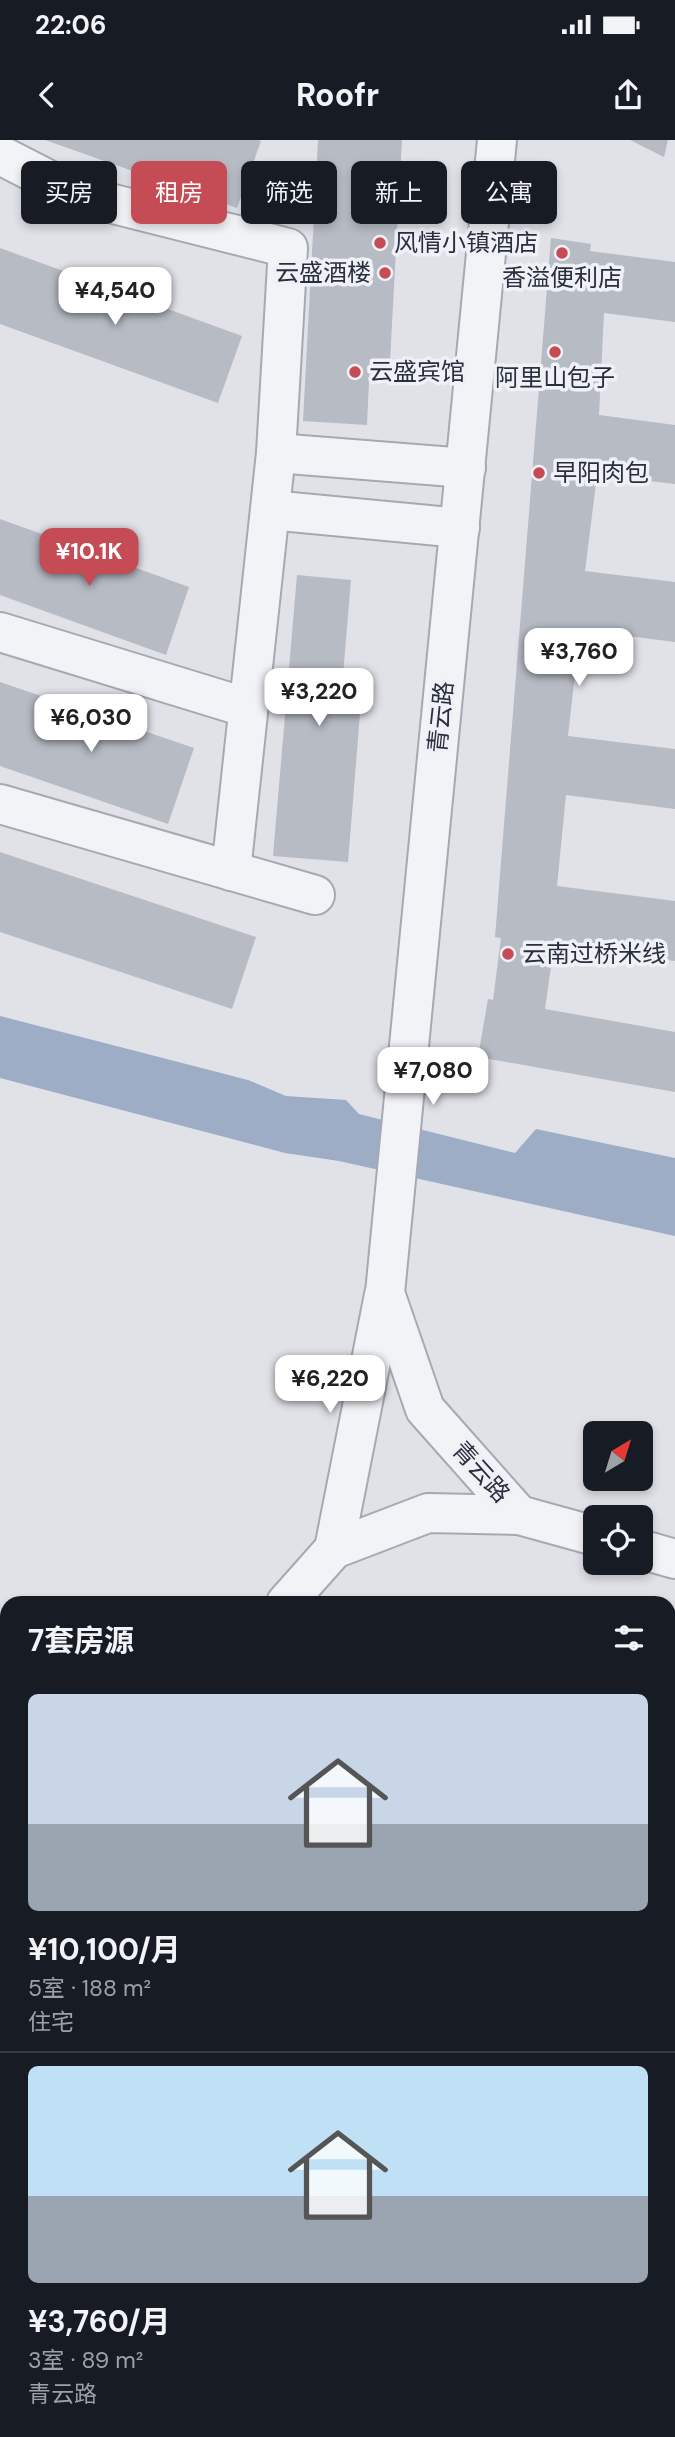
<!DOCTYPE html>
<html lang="zh">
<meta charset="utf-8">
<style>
:root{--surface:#171b24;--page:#20242c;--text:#f1f3f6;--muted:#9ea1a6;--line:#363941;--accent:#c54c54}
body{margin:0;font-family:"DM Sans","Noto Sans SC",sans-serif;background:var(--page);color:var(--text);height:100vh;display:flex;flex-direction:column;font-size:26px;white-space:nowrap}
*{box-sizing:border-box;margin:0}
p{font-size:23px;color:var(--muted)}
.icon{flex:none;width:38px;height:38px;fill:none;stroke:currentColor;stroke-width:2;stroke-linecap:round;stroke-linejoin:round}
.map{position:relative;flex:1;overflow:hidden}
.side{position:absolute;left:0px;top:1456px;width:676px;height:842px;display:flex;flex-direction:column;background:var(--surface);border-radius:21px 21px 0 0;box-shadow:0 4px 10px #0003}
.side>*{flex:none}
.hud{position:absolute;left:21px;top:21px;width:634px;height:63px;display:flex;gap:14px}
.needle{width:46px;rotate:38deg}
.fabs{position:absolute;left:583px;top:1281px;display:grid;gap:14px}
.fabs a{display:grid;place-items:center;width:70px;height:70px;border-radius:10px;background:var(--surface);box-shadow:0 4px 10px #0003;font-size:35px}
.price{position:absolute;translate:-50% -60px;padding:0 16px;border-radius:14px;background:#fff;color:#222;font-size:23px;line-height:46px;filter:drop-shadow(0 2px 4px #0008)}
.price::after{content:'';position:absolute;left:50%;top:42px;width:21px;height:16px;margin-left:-10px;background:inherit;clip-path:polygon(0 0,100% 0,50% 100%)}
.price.current{background:var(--accent);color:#fff}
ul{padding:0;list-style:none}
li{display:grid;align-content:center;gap:14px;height:371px;padding:0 28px}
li+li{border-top:2px solid var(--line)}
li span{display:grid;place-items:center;height:217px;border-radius:10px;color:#555}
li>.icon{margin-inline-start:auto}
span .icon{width:126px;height:126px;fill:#fffc;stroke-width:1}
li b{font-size:30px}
h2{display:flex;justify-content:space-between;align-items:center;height:84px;padding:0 28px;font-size:30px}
.chip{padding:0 24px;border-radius:10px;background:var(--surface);box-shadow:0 4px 10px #0003;font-size:24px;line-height:63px}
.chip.current{background:var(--accent);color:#fff}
.status{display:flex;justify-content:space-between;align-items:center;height:49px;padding:0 35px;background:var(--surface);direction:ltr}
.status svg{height:19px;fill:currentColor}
header{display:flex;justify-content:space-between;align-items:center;height:91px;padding:0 28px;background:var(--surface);font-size:32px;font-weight:700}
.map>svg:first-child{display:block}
.water{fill:#9dadc6}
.building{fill:#b7bbc4}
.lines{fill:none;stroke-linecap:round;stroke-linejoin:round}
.minor-casing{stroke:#a5a9b2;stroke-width:42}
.minor{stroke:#f2f3f6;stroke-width:38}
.poi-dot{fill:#c54c54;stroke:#eff1f6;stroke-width:2.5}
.labels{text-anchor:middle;stroke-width:7;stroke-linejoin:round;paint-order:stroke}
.poi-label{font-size:24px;fill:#292f3e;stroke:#eff1f6;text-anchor:start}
.street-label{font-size:24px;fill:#292f3e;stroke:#eff1f6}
</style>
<div class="status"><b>22:06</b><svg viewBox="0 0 49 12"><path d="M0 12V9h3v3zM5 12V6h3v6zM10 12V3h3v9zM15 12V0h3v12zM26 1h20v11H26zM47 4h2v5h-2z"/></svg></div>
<header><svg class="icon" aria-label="back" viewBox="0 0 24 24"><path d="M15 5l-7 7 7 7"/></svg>Roofr<svg class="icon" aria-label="share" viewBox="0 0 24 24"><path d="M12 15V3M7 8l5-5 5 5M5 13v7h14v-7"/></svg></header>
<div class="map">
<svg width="675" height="2297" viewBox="0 0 675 2297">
<rect width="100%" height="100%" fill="#e0e2e8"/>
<!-- water -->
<polygon class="water" points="0,876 248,940 286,956 346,960 359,974 515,1013 536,989 675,1018 675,1096 339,1021 285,1013 0,938"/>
<!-- building -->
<g class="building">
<polygon points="45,0 258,0 261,1 237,68"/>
<polygon points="318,0 402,0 390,221 370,219 367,285 303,281"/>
<polygon points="630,0 668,0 664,17"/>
<polygon points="551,98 591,104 590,111 675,122 675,182 604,173 599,275 675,285 675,344 597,335 585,431 675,442 675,502 580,490 568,596 675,609 675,669 566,655 557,746 675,761 675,821 554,806 545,869 675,892 675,952 478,917 488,859 493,860 501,798 495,797"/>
<polygon points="0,108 242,196 218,263 0,184"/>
<polygon points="0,379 189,447 166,515 0,455"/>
<polygon points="297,435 351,440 343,535 363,537 348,722 273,716"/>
<polygon points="0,542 194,608 168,684 0,626"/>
<polygon points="0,712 256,797 232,869 0,792"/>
<polygon points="0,2107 7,2112 7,2291 235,2291 243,2297 0,2297"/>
<polygon points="668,2128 675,2131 675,2297 636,2297 622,2291 668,2291"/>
<polygon points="311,2291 397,2291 392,2297 319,2297"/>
</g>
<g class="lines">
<defs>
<g id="minor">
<polyline points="497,0 385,1153 425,1269 519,1375"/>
<polyline points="0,15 78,55 288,108 276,313 231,731"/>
<polyline points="276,313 466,328"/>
<polyline points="270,370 460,388"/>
<polyline points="0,492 248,568"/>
<polyline points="0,664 315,755"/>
<polyline points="334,1409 384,1155"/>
<polyline points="640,1409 675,1419"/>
<polyline points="286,1463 334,1409 428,1373 519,1375 595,1396"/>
<polyline points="0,1501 7,1504"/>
<polyline points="668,1793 675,1796"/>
<polyline points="0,1806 7,1797"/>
</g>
</defs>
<!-- minor casing -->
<use href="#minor" class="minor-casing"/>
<!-- minor -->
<use href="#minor" class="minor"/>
</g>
<!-- markers -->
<g class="poi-dot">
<circle cx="380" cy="103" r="7"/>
<circle cx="562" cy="113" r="7"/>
<circle cx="385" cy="133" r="7"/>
<circle cx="555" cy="212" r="7"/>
<circle cx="355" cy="232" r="7"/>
<circle cx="539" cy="333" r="7"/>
<circle cx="508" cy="814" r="7"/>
</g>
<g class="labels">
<!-- poi labels -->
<g class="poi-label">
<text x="394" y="111">风情小镇酒店</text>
<text x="371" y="141" text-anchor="end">云盛酒楼</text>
<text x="562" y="146" text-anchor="middle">香溢便利店</text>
<text x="369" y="240">云盛宾馆</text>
<text x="555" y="246" text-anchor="middle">阿里山包子</text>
<text x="553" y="341">早阳肉包</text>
<text x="522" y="822">云南过桥米线</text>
</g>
<!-- street labels -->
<g class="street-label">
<text transform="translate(441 577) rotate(-84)" y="8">青云路</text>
<text transform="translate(481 1332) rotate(48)" y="8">青云路</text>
</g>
</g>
</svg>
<div class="fabs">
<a><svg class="needle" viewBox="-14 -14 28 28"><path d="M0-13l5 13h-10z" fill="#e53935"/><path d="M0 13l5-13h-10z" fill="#9ea1a6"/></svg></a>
<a><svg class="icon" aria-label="locate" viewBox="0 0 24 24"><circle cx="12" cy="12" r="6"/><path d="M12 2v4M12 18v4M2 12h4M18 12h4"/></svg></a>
</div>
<b class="price" style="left:115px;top:187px">¥4,540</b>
<b class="price current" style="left:89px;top:448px">¥10.1K</b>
<b class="price" style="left:579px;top:548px">¥3,760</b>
<b class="price" style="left:319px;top:588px">¥3,220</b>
<b class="price" style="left:91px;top:614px">¥6,030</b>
<b class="price" style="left:433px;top:967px">¥7,080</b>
<b class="price" style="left:330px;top:1275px">¥6,220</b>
<div class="hud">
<a class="chip">买房</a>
<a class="chip current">租房</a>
<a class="chip">筛选</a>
<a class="chip">新上</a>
<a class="chip">公寓</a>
</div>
<section class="side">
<h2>7套房源<svg class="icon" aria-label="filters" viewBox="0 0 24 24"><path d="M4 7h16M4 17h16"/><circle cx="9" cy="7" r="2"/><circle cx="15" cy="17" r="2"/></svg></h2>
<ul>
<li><span style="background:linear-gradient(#c9d6e8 60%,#9aa5b1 0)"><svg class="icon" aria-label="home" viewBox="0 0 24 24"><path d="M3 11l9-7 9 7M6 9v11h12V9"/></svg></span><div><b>¥10,100/月</b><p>5室 · 188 m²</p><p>住宅</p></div></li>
<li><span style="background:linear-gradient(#bfe0f5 60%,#9aa5b1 0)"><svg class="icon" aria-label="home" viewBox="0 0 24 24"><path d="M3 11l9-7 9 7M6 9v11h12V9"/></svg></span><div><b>¥3,760/月</b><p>3室 · 89 m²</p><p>青云路</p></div></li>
</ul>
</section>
</div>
